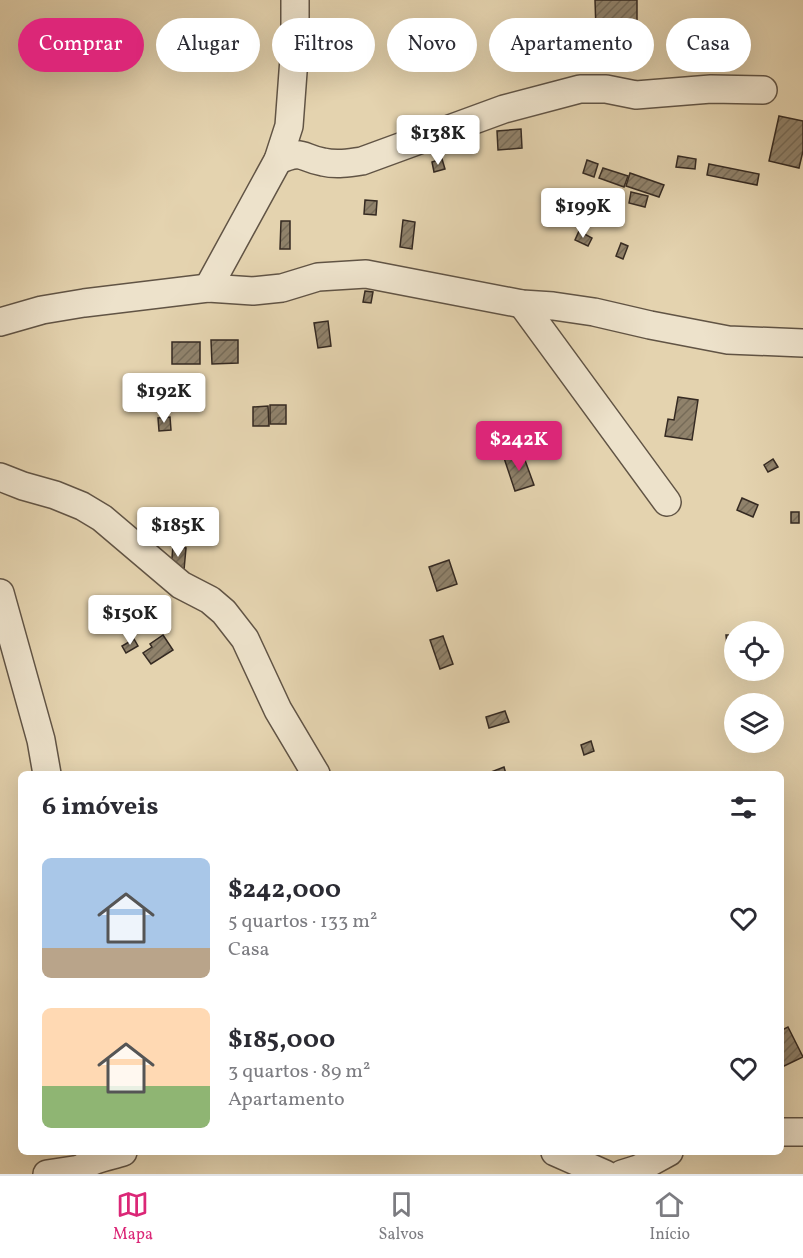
<!DOCTYPE html>
<html lang="pt">
<meta charset="utf-8">
<style>
:root{--surface:#fff;--page:#f2f2f3;--text:#2b2b33;--muted:#7c7c81;--line:#e1e1e2;--accent:#db2777}
body{margin:0;font-family:Vollkorn,serif;background:var(--page);color:var(--text);height:100vh;display:flex;flex-direction:column;font-size:22px;white-space:nowrap}
*{box-sizing:border-box;margin:0}
p{font-size:20px;color:var(--muted)}
.icon{flex:none;width:33px;height:33px;fill:none;stroke:currentColor;stroke-width:2;stroke-linecap:round;stroke-linejoin:round}
.map{position:relative;flex:1;overflow:hidden}
.drawer{position:absolute;left:18px;top:771px;width:766px;height:384px;display:flex;flex-direction:column;background:var(--surface);border-radius:9px;box-shadow:0 6px 24px #0002}
.drawer>*{flex:none}
.hud{position:absolute;left:18px;top:18px;width:768px;height:54px;display:flex;gap:12px}
.buttons{position:absolute;left:724px;top:621px;display:grid;gap:12px}
.buttons a{display:grid;place-items:center;width:60px;height:60px;border-radius:50%;background:var(--surface);box-shadow:0 6px 24px #0002;font-size:30px}
.price{position:absolute;translate:-50% -51px;padding:0 14px;border-radius:6px;background:#fff;color:#222;font-size:20px;line-height:39px;filter:drop-shadow(0 2px 3px #0008)}
.price::after{content:'';position:absolute;left:50%;top:36px;width:18px;height:14px;margin-left:-9px;background:inherit;clip-path:polygon(0 0,100% 0,50% 100%)}
.price.on{background:var(--accent);color:#fff}
ul{padding:0;list-style:none}
li{display:flex;align-items:center;gap:18px;height:150px;padding:0 24px}
li span{display:grid;place-items:center;flex:none;width:168px;height:120px;border-radius:9px;color:#555}
li>.icon{margin-inline-start:auto}
span .icon{width:72px;height:72px;fill:#fffc;stroke-width:1}
li b{font-size:26px}
h2{display:flex;justify-content:space-between;align-items:center;height:72px;padding:0 24px;font-size:26px}
.tag{padding:0 21px;border-radius:27px;background:var(--surface);box-shadow:0 6px 24px #0002;font-size:21px;line-height:54px}
.tag.on{background:var(--accent);color:#fff}
.tabs{display:flex;justify-content:space-around;align-items:center;height:84px;border-top:2px solid var(--line);background:var(--surface);font-size:16px;color:var(--muted)}
.tabs a{display:grid;justify-items:center;gap:3px}
.tabs .on{color:var(--accent)}
.map>svg:first-child{display:block}
.building{fill:url(#building-hatch);stroke:#352a22;stroke-width:1.5}
.lines{fill:none;stroke-linecap:round;stroke-linejoin:round}
.minor-casing{stroke:#615445;stroke-width:30}
.minor{stroke:#ede2cb;stroke-width:27}
</style>
<div class="map">
<svg width="803" height="1174" viewBox="0 0 803 1174">
<defs>
<pattern id="building-hatch" width="6" height="6" patternUnits="userSpaceOnUse" patternTransform="scale(1.5)"><rect width="6" height="6" fill="#90826b"/><path d="M-1 1l2-2M0 6l6-6M5 7l2-2" fill="none" stroke="#766b58"/></pattern>
</defs>
<rect width="100%" height="100%" fill="#e4d3af"/>
<filter id="stains"><feTurbulence type="fractalNoise" baseFrequency=".00333" numOctaves="4"/><feColorMatrix values="0 0 0 0 .2 0 0 0 0 .09 0 0 0 0 .02 0 0 0 .5 -.17"/></filter>
<radialGradient id="worn" r=".72"><stop offset=".6" stop-color="#630" stop-opacity="0"/><stop offset="1" stop-color="#630" stop-opacity=".3"/></radialGradient>
<!-- building -->
<g class="building">
<polygon points="595,0 637,0 637,31 596,31"/>
<polygon points="779,116 803,121 803,151 799,168 769,161"/>
<polygon points="521,129 522,148 498,150 497,131"/>
<polygon points="678,156 696,159 695,169 676,167"/>
<polygon points="442,159 445,169 434,172 432,162"/>
<polygon points="587,160 598,164 594,177 583,173"/>
<polygon points="709,164 759,174 757,185 707,175"/>
<polygon points="603,168 628,176 624,187 599,178"/>
<polygon points="630,173 664,185 659,197 626,186"/>
<polygon points="631,192 648,196 645,207 629,203"/>
<polygon points="365,200 377,201 376,215 364,214"/>
<polygon points="403,220 415,222 412,249 400,247"/>
<polygon points="281,221 290,221 290,249 280,249"/>
<polygon points="579,231 592,238 588,246 575,240"/>
<polygon points="621,243 628,246 623,259 616,256"/>
<polygon points="365,291 373,292 371,303 363,302"/>
<polygon points="328,321 331,346 318,348 314,323"/>
<polygon points="211,340 238,340 238,363 212,364"/>
<rect x="172" y="342" width="28" height="22"/>
<polygon points="678,397 698,400 692,440 665,436 668,419 674,420"/>
<rect x="270" y="405" width="16" height="19"/>
<polygon points="268,406 269,426 253,426 253,407"/>
<polygon points="170,417 171,430 159,431 158,418"/>
<polygon points="522,452 534,485 515,491 504,458"/>
<polygon points="773,459 778,467 768,472 764,465"/>
<polygon points="742,498 758,505 753,517 737,510"/>
<rect x="791" y="512" width="8" height="11"/>
<polygon points="173,546 186,548 184,570 171,569"/>
<polygon points="449,560 457,584 437,591 429,567"/>
<polygon points="163,635 173,650 151,664 143,653 152,647 150,644"/>
<polygon points="726,635 735,635 735,646 727,646"/>
<polygon points="443,636 453,664 440,669 430,640"/>
<polygon points="134,639 138,646 126,653 122,646"/>
<polygon points="505,711 509,722 489,728 486,717"/>
<polygon points="591,741 594,751 584,755 581,745"/>
<polygon points="504,767 506,774 491,774 491,772"/>
<polygon points="788,1027 803,1057 782,1067 782,1030"/>
</g>
<g class="lines">
<defs>
<g id="minor">
<path d="M278 160C305 149 300 158 323 162 336 165 349 163 362 161L504 109 580 89H606L636 95 711 89 763 90"/>
<polyline points="208,288 278,160 289,126 295,45 295,0"/>
<polyline points="522,304 667,502"/>
<polyline points="0,322 42,310 84,303 208,288 253,291 282,288 318,277 366,274 522,304 553,306 594,312 650,325 728,340 803,343"/>
<polyline points="0,477 23,486 55,495 82,506 102,518 181,585 210,600 224,612 245,639 278,710 316,774"/>
<polyline points="0,593 41,740 47,774"/>
<polyline points="782,1132 803,1132"/>
<polyline points="555,1152 605,1174"/>
<polyline points="47,1174 80,1169"/>
<path d="M77 1174C86 1159 108 1157 123 1152"/>
<polyline points="622,1174 638,1169 669,1152"/>
</g>
</defs>
<!-- minor casing -->
<use href="#minor" class="minor-casing"/>
<!-- minor -->
<use href="#minor" class="minor"/>
</g>
<rect width="100%" height="100%" filter="url(#stains)"/>
<rect width="100%" height="100%" fill="url(#worn)"/>
</svg>
<div class="buttons">
<a><svg class="icon" aria-label="locate" viewBox="0 0 24 24"><circle cx="12" cy="12" r="6"/><path d="M12 2v4M12 18v4M2 12h4M18 12h4"/></svg></a>
<a><svg class="icon" aria-label="layers" viewBox="0 0 24 24"><path d="M12 4l9 5-9 5-9-5zM3 14l9 5 9-5"/></svg></a>
</div>
<b class="price" style="left:438px;top:166px">$138K</b>
<b class="price" style="left:583px;top:239px">$199K</b>
<b class="price" style="left:164px;top:424px">$192K</b>
<b class="price on" style="left:519px;top:472px">$242K</b>
<b class="price" style="left:178px;top:558px">$185K</b>
<b class="price" style="left:130px;top:646px">$150K</b>
<div class="hud">
<a class="tag on">Comprar</a>
<a class="tag">Alugar</a>
<a class="tag">Filtros</a>
<a class="tag">Novo</a>
<a class="tag">Apartamento</a>
<a class="tag">Casa</a>
</div>
<section class="drawer">
<h2>6 imóveis<svg class="icon" aria-label="filters" viewBox="0 0 24 24"><path d="M4 7h16M4 17h16"/><circle cx="9" cy="7" r="2"/><circle cx="15" cy="17" r="2"/></svg></h2>
<ul>
<li><span style="background:linear-gradient(#a9c7e8 75%,#b9a48a 0)"><svg class="icon" aria-label="home" viewBox="0 0 24 24"><path d="M3 11l9-7 9 7M6 9v11h12V9"/></svg></span><div><b>$242,000</b><p>5 quartos · 133 m²</p><p>Casa</p></div><svg class="icon" aria-label="heart" viewBox="0 0 24 24"><path d="M12 20l-8-8c-3-5 5-10 8-4 3-6 11-1 8 4z"/></svg></li>
<li><span style="background:linear-gradient(#ffd9b3 65%,#8fb573 0)"><svg class="icon" aria-label="home" viewBox="0 0 24 24"><path d="M3 11l9-7 9 7M6 9v11h12V9"/></svg></span><div><b>$185,000</b><p>3 quartos · 89 m²</p><p>Apartamento</p></div><svg class="icon" aria-label="heart" viewBox="0 0 24 24"><path d="M12 20l-8-8c-3-5 5-10 8-4 3-6 11-1 8 4z"/></svg></li>
</ul>
</section>
</div>
<nav class="tabs">
<a class="on"><svg class="icon" aria-label="map" viewBox="0 0 24 24"><path d="M3 6l6-2 6 2 6-2v14l-6 2-6-2-6 2zM9 4v14M15 6v14"/></svg>Mapa</a>
<a><svg class="icon" aria-label="saved" viewBox="0 0 24 24"><path d="M7 4h10v16l-5-4-5 4z"/></svg>Salvos</a>
<a><svg class="icon" aria-label="home" viewBox="0 0 24 24"><path d="M3 11l9-7 9 7M6 9v11h12V9"/></svg>Início</a>
</nav>
